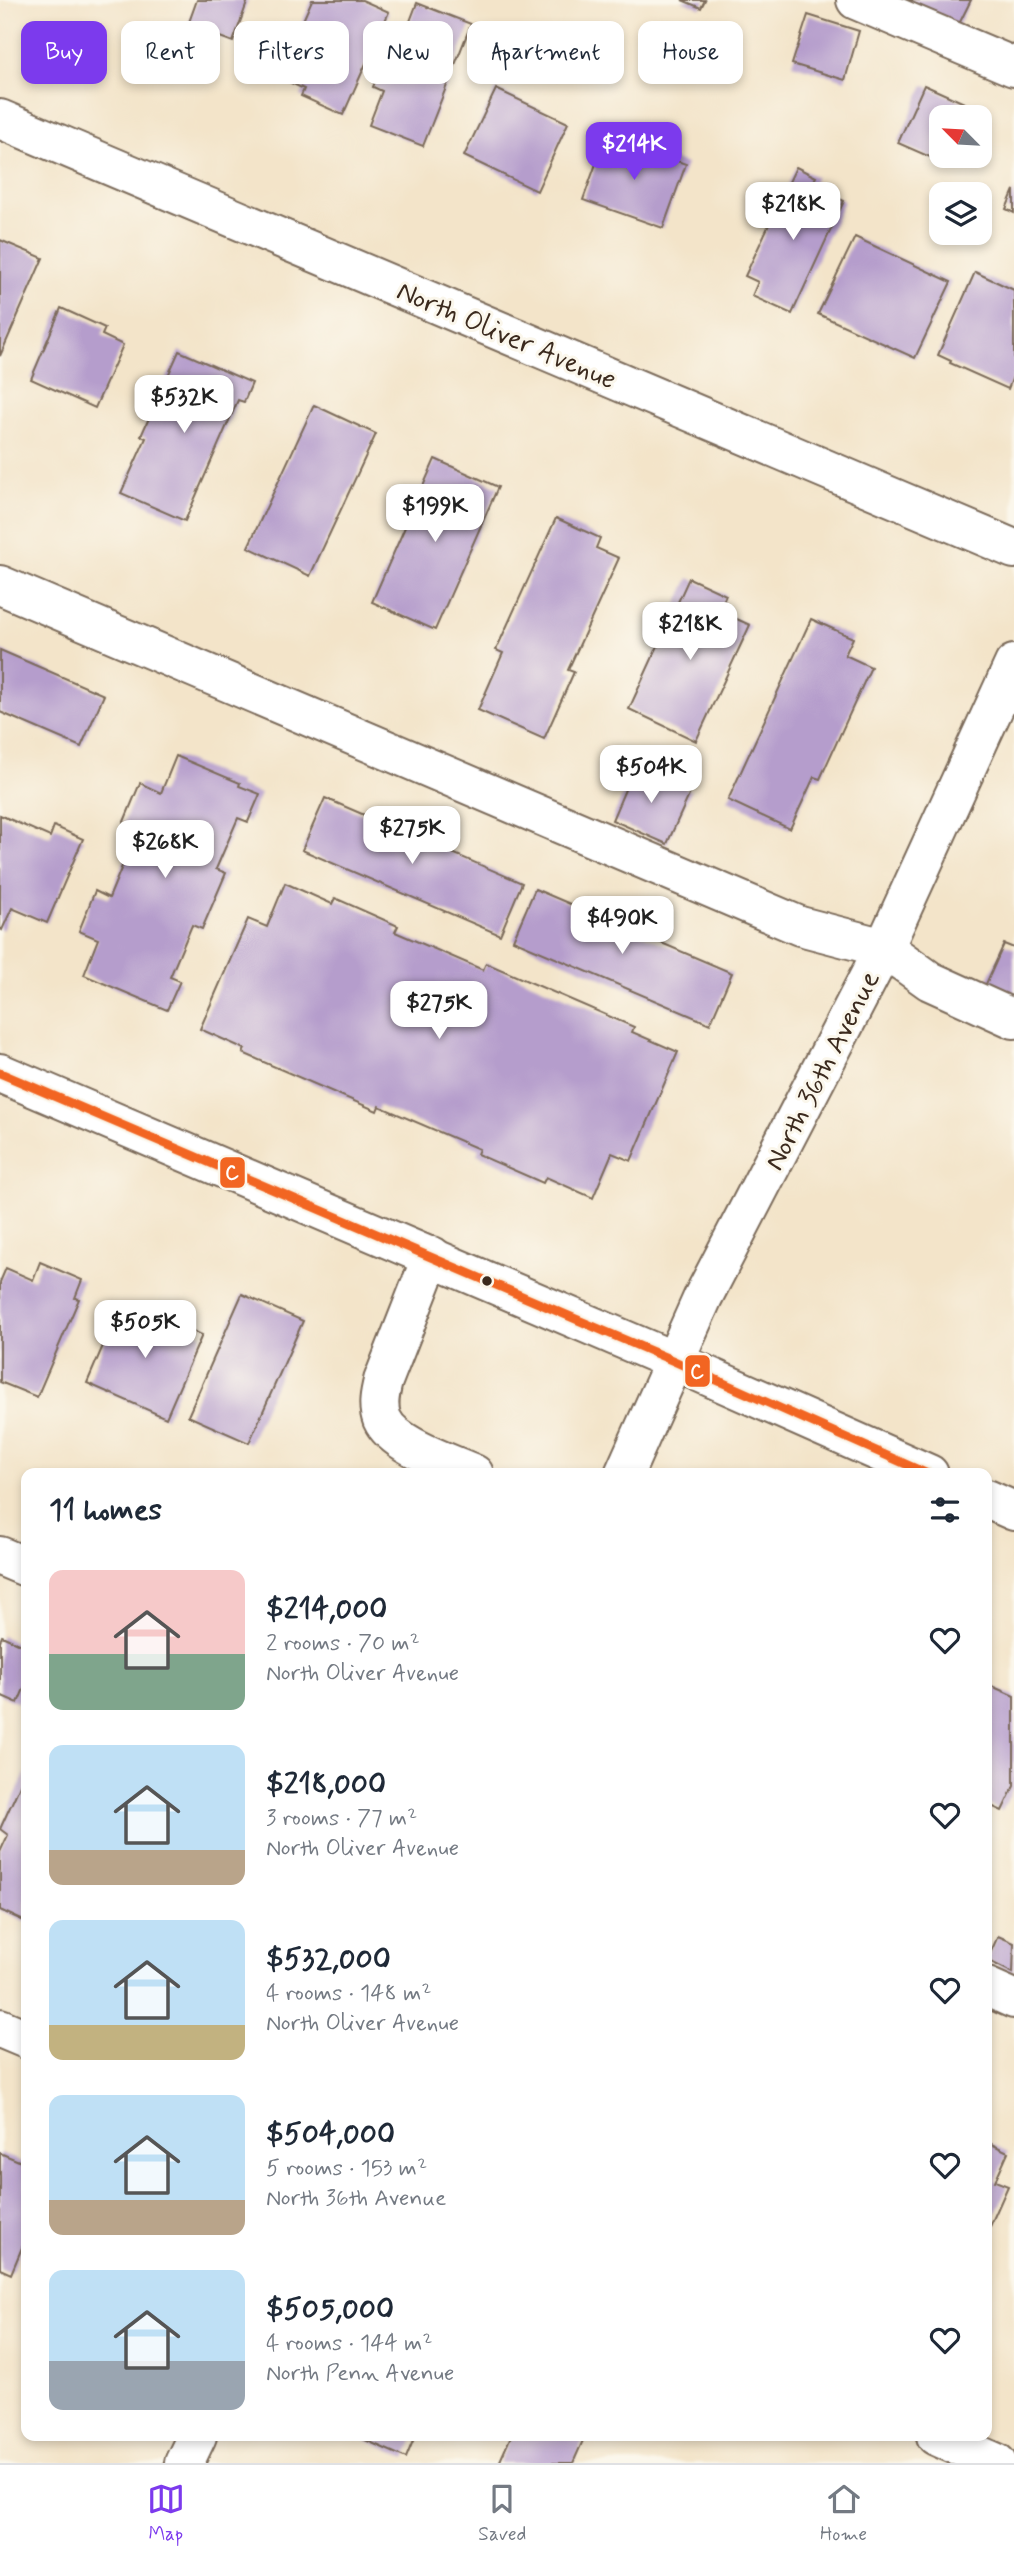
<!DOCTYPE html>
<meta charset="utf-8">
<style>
:root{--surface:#fff;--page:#f2f2f3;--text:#1f2937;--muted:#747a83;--line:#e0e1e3;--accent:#7c3aed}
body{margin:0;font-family:Mynerve,sans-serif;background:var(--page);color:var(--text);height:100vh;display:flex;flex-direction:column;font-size:26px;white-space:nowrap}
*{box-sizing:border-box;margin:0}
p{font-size:23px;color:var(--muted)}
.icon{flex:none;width:38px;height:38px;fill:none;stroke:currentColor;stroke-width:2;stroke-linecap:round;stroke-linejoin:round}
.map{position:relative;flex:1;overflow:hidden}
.details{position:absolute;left:21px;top:1468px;width:971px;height:973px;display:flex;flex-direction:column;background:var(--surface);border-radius:14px;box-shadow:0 4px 10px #0003}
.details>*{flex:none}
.top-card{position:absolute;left:21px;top:21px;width:973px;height:63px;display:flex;gap:14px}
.needle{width:46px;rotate:294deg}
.controls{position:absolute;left:929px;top:105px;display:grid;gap:14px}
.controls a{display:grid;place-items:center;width:63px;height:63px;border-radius:14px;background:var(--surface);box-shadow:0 4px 10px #0003;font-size:35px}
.price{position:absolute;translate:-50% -60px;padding:0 16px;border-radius:14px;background:#fff;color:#222;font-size:23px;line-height:46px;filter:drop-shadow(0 2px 4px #0008)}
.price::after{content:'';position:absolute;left:50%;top:42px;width:21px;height:16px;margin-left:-10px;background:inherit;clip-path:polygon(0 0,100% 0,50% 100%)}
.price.active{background:var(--accent);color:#fff}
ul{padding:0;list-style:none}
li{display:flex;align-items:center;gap:21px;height:175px;padding:0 28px}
li span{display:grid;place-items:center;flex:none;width:196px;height:140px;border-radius:14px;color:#555}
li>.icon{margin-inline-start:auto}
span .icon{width:84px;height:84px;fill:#fffc;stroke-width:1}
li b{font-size:30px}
h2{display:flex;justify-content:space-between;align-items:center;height:84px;padding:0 28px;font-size:30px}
.tag{padding:0 24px;border-radius:14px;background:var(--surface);box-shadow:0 4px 10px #0003;font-size:24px;line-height:63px}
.tag.active{background:var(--accent);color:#fff}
.tabs{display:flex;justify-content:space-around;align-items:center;height:98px;border-top:2px solid var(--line);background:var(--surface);font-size:19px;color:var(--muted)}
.tabs a{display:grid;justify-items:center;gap:4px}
.tabs .active{color:var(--accent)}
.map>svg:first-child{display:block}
.building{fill:#b59dcc}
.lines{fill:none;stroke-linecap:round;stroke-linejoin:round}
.minor-casing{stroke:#7b6b5a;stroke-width:42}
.major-casing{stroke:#7b6b5a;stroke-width:42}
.minor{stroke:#fff;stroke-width:38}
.major{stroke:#fff;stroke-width:38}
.bus-1-casing{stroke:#fbf7ec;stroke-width:14}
.bus-1{stroke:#f26522;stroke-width:9}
.bus-dot{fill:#3b2a1e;stroke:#fbf7ec;stroke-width:2.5}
.labels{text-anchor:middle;stroke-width:6;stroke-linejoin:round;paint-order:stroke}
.street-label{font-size:28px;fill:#3b2a1e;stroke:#fbf7ec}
.line-badge{stroke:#fbf7ec;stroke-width:2.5}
.badge-label{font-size:19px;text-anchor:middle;font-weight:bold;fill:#fff}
</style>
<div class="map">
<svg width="1014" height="2463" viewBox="0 0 1014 2463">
<rect width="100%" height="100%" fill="#fbf7ec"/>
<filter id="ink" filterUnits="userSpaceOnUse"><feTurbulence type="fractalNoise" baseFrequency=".0143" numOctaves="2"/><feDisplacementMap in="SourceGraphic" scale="14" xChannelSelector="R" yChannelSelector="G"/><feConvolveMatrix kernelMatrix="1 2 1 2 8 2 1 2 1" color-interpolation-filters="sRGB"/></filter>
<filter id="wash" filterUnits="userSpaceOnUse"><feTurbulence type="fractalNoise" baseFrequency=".00686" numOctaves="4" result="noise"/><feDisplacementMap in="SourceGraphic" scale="28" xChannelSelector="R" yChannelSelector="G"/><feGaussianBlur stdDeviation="1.57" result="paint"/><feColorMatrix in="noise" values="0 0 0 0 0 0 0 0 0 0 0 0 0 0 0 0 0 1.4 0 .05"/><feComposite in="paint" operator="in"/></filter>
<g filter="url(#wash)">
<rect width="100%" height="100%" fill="#f3e4c9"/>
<g id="blocks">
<!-- building -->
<g class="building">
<polygon points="197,0 248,0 233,42 188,25"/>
<polygon points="312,0 362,0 389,12 343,115 301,96 304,89 278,77"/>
<polygon points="682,0 705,0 701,8"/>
<polygon points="905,0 971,0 956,30"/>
<polygon points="417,3 471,24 423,146 369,125 382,91 373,87 386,54 396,58"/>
<polygon points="808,15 859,31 845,80 792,64"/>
<polygon points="924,85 980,110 977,117 942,117 942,156 960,156 955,168 898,143"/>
<polygon points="496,89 568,123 537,191 464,156"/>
<polygon points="606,136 686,164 663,228 583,200"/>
<polygon points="796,167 816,177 811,186 844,201 792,314 752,296 758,282 745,276"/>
<polygon points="1014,190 1014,213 1006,209"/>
<polygon points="855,237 951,282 915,358 818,314"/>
<polygon points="0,240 43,258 0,356"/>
<polygon points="975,272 1014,290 1014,374 1008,389 950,363 951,361 938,355"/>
<polygon points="61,308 105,328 102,335 123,345 95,408 31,379"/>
<polygon points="179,351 252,383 244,402 238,400 185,521 121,493 146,438 141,436"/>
<polygon points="314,405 376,434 310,576 248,547"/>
<polygon points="435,459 498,487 435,630 372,602"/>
<polygon points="556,518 600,538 596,548 619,558 568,670 574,672 544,739 478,710 503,653 496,650"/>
<polygon points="689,578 726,595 719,611 750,625 696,741 629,709"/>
<polygon points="811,619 853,638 845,655 871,667 820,779 814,777 790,829 728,800"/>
<polygon points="0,650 104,695 81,747 0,712"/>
<polygon points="176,756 240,783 239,786 260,794 248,822 238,818 216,869 226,873 202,929 192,925 170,977 180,981 167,1010 84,975 98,939 79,931 95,891 109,898 137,830 123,824 140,783 161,793"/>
<polygon points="635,766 691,791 667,844 612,820"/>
<polygon points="325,798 522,883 500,935 302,850"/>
<polygon points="0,815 50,837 54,826 83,839 47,923 12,908 2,930 0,928"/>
<polygon points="285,883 332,904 335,898 398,926 395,932 483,970 486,963 634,1027 632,1032 678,1052 631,1161 612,1153 593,1198 546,1177 543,1183 477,1154 479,1149 379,1106 377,1111 243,1053 245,1049 200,1029 248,919 267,927"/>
<polygon points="535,889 732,973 710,1024 513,940"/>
<polygon points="1004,944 1014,948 1014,1010 981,995"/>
<polygon points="40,1262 82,1280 75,1298 79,1299 37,1397 0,1382 0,1282 6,1268 33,1280"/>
<polygon points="242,1294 303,1321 249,1443 188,1416"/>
<polygon points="120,1306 150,1320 153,1313 202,1335 166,1418 87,1383"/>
<polygon points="2,1636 26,1647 26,1684 18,1703 0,1695 0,1641"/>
<polygon points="987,1684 1014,1696 1014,1786 1002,1811 987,1804"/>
<polygon points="26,1772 26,1922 0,1910 0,1852 8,1835 0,1829"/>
<polygon points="998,1936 1014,1943 1013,1973 987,1960"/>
<polygon points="987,2142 1008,2152 995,2181 1008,2186 987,2233"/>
<polygon points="0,2153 26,2164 26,2238 11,2274 0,2269"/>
<polygon points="356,2436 415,2436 406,2458"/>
<polygon points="511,2436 585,2436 573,2463 499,2463"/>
</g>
</g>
</g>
<g filter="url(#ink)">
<use href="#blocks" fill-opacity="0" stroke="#7b6b5a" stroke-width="2"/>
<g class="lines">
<defs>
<g id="minor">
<polyline points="856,0 1014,67"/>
<polyline points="0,119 1014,549"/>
<polyline points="0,585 800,926 884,948 930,981 1014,1019"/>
<path d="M432 1256 383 1381C380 1393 377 1406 382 1419 394 1446 448 1462 474 1474"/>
<polyline points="624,1474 703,1297 884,948 1014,664"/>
<polyline points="0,1556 26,1567"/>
<polyline points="987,1987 1014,1999"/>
<polyline points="0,2028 26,2039"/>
<polyline points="936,2436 997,2463"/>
<polyline points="184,2463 197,2436"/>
</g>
<g id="major">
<polyline points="0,1073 674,1361 929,1474"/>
<polyline points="987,1499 1014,1511"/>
</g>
</defs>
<!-- minor casing -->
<use href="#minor" class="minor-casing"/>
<!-- major casing -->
<use href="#major" class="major-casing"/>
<!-- minor -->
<use href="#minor" class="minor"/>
<!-- major -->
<use href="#major" class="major"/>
<defs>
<polyline id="bus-1" points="0,1073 674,1361 928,1474"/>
</defs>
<!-- bus-1 casing -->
<use href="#bus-1" class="bus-1-casing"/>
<!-- bus-1 -->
<use href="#bus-1" class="bus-1"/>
</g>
</g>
<!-- markers -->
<circle class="bus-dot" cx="487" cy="1281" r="6"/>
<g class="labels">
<!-- street labels -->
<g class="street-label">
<text transform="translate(507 334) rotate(23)" y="10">North Oliver Avenue</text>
<text transform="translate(821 1070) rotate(-63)" y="10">North 36th Avenue</text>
</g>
</g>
<g class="line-badge">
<rect x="219" y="1156" width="27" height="33" rx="7" fill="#f26522"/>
<rect x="684" y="1354" width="27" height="34" rx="7" fill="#f26522"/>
</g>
<g class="badge-label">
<text x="232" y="1179">C</text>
<text x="697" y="1378">C</text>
</g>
</svg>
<div class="controls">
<a><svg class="needle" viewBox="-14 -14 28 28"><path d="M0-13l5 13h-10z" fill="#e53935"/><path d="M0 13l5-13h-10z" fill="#747a83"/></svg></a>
<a><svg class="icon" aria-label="layers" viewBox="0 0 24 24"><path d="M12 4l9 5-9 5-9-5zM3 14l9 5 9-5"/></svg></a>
</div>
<b class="price active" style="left:634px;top:182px">$214K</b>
<b class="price" style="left:793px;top:242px">$218K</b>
<b class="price" style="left:184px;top:435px">$532K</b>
<b class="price" style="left:435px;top:544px">$199K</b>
<b class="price" style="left:690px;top:662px">$218K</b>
<b class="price" style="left:651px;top:805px">$504K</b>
<b class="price" style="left:412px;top:866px">$275K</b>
<b class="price" style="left:165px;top:880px">$268K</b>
<b class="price" style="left:622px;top:956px">$490K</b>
<b class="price" style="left:439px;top:1041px">$275K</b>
<b class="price" style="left:145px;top:1360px">$505K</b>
<div class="top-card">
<a class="tag active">Buy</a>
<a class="tag">Rent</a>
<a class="tag">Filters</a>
<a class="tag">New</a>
<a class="tag">Apartment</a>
<a class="tag">House</a>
</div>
<section class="details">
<h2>11 homes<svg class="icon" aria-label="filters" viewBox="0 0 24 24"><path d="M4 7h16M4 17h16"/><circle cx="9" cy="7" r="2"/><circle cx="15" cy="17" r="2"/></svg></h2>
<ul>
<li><span style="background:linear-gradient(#f6c9c9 60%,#7fa58c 0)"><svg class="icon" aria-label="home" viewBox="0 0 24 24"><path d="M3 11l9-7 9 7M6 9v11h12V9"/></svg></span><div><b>$214,000</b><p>2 rooms · 70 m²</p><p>North Oliver Avenue</p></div><svg class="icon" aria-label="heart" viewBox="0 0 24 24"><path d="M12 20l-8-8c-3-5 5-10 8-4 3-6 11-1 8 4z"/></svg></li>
<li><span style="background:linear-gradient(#bfe0f5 75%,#b9a48a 0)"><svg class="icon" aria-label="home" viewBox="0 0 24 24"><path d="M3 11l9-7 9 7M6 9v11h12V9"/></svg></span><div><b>$218,000</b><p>3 rooms · 77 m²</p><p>North Oliver Avenue</p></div><svg class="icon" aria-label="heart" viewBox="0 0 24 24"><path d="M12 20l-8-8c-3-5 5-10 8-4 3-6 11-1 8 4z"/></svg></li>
<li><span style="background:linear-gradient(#bfe0f5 75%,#c2b280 0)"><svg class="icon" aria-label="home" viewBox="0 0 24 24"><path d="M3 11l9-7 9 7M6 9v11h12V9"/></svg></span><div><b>$532,000</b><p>4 rooms · 148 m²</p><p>North Oliver Avenue</p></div><svg class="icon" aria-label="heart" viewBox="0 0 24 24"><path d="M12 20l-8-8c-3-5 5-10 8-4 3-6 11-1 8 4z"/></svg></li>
<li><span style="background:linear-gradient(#bfe0f5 75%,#b9a48a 0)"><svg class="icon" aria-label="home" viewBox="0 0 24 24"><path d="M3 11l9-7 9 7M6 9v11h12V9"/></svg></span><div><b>$504,000</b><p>5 rooms · 153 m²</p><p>North 36th Avenue</p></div><svg class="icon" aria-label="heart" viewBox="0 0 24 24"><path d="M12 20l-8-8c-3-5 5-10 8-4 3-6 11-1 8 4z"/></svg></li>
<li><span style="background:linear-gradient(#bfe0f5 65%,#9aa5b1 0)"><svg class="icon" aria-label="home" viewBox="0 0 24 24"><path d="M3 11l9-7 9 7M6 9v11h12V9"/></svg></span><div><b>$505,000</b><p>4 rooms · 144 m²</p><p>North Penn Avenue</p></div><svg class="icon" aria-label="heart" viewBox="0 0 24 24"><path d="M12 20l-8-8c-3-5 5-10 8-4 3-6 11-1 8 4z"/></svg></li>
</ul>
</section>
</div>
<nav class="tabs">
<a class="active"><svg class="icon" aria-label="map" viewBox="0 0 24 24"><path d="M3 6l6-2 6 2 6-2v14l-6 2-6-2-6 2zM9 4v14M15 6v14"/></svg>Map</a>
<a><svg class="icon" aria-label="saved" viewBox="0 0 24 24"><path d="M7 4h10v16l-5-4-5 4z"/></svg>Saved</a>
<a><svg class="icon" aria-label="home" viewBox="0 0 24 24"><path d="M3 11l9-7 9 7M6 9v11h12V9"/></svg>Home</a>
</nav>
